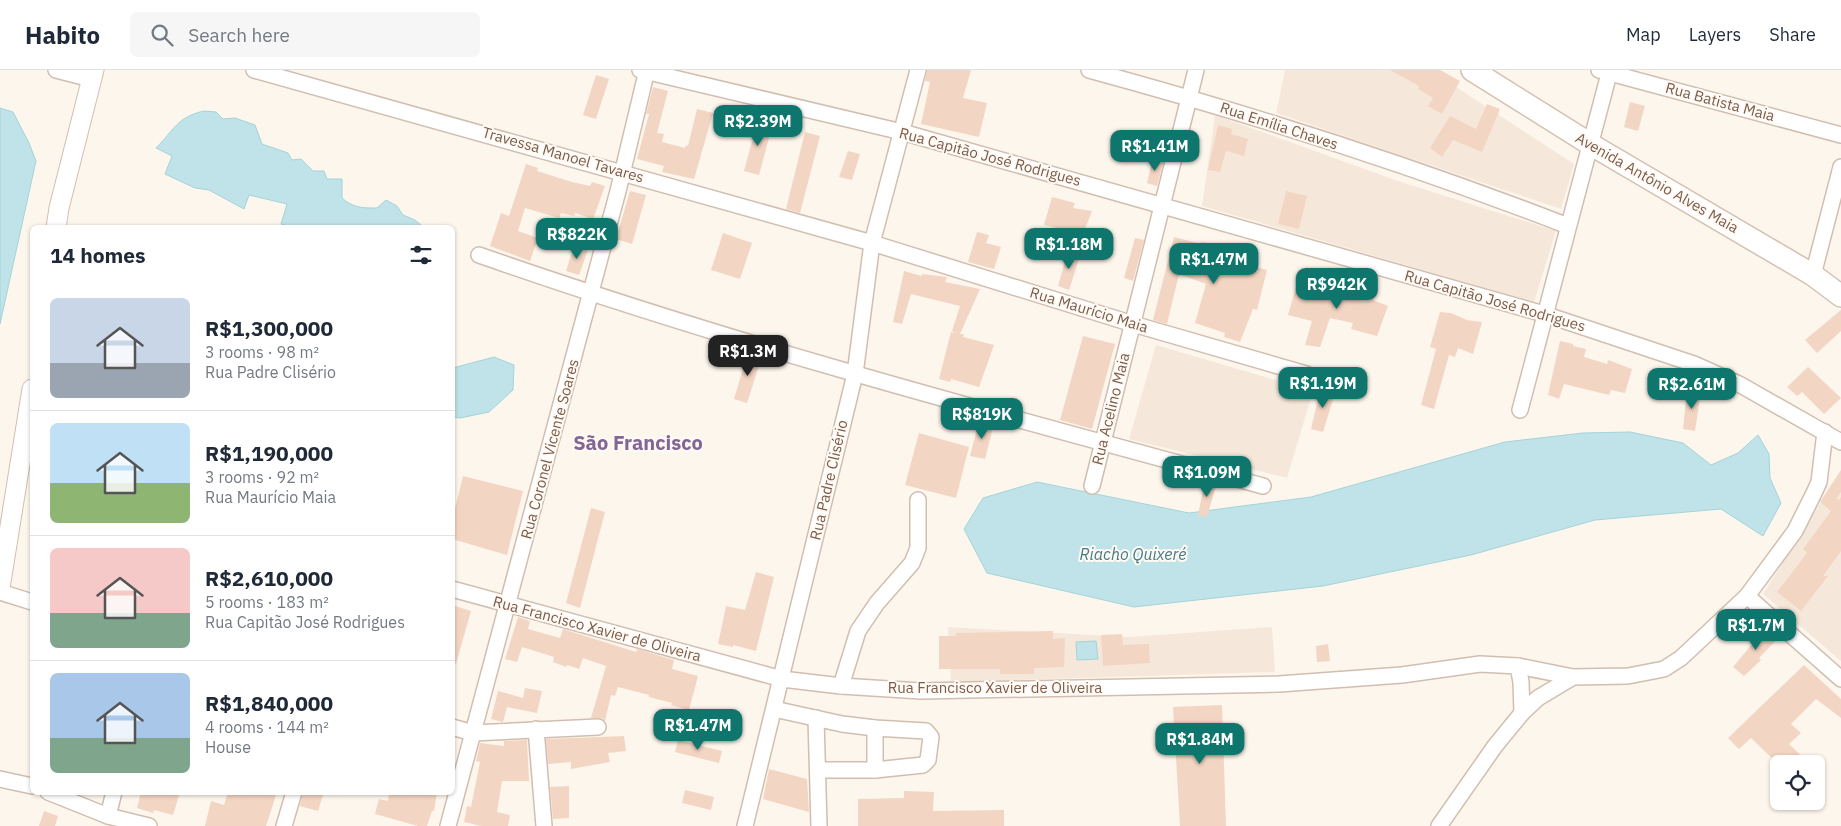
<!DOCTYPE html>
<meta charset="utf-8">
<style>
:root{--surface:#fff;--page:#f6f6f7;--text:#1f2937;--muted:#747a83;--line:#e0e1e3;--accent:#0f766e}
body{margin:0;font-family:"IBM Plex Sans",sans-serif;background:var(--page);color:var(--text);height:100vh;display:flex;flex-direction:column;font-size:19px;white-space:nowrap}
*{box-sizing:border-box;margin:0}
p{font-size:16px;color:var(--muted)}
.icon{flex:none;width:28px;height:28px;fill:none;stroke:currentColor;stroke-width:2;stroke-linecap:round;stroke-linejoin:round}
.map{position:relative;flex:1;overflow:hidden}
.sheet{position:absolute;left:30px;top:155px;width:425px;height:570px;display:flex;flex-direction:column;background:var(--surface);border-radius:8px;box-shadow:0 1px 4px #0004}
.sheet>*{flex:none}
.controls{position:absolute;left:1770px;top:685px;display:grid;gap:10px}
.controls a{display:grid;place-items:center;width:55px;height:55px;border-radius:8px;background:var(--surface);box-shadow:0 1px 4px #0004;font-size:25px}
.price{position:absolute;translate:-50% -42px;padding:0 11px;border-radius:10px;background:var(--accent);color:#fff;font-size:16px;line-height:32px;filter:drop-shadow(0 1px 2px #0008)}
.price::after{content:'';position:absolute;left:50%;top:30px;width:15px;height:11px;margin-left:-8px;background:inherit;clip-path:polygon(0 0,100% 0,50% 100%)}
.price.current{background:#222;color:#fff}
ul{padding:0;list-style:none}
li{display:flex;align-items:center;gap:15px;height:125px;padding:0 20px}
li+li{border-top:1px solid var(--line)}
li span{display:grid;place-items:center;flex:none;width:140px;height:100px;border-radius:8px;color:#555}
li>.icon{margin-inline-start:auto}
span .icon{width:60px;height:60px;fill:#fffc;stroke-width:1}
li b{font-size:21px}
h2{display:flex;justify-content:space-between;align-items:center;height:60px;padding:0 20px;font-size:21px}
header{display:flex;align-items:center;gap:30px;box-sizing:border-box;height:70px;padding:0 25px;background:var(--surface);border-bottom:1px solid var(--line)}
header strong{font-size:24px}
nav{display:flex;gap:28px;margin-inline-start:auto;font-size:18px}
.search{width:350px;height:45px;background:var(--page);display:flex;align-items:center;gap:12px;box-sizing:border-box;padding:0 18px;border-radius:8px;color:var(--muted);font-size:19px}
.map>svg:first-child{display:block}
.residential{fill:#f5e8da}
.water{fill:#bfe3e8;stroke:#a5d3da}
.building{fill:#f3d5c3}
.lines{fill:none;stroke-linecap:round;stroke-linejoin:round}
.minor-casing{stroke:#d1beb0;stroke-width:18}
.tertiary-casing{stroke:#d1beb0;stroke-width:21}
.secondary-casing{stroke:#d6c0b0;stroke-width:24}
.minor{stroke:#fff;stroke-width:15}
.tertiary{stroke:#fff;stroke-width:19}
.secondary{stroke:#fff;stroke-width:21}
.labels{text-anchor:middle;stroke-width:4;stroke-linejoin:round;paint-order:stroke}
.street-label{font-size:15px;fill:#7a5c4d;stroke:#fffaf3}
.water-label{font-size:16px;font-style:italic;fill:#437c86;stroke:#fffaf3}
.district-label{font-size:20px;font-weight:bold;fill:#846695;stroke:#fffaf3}
</style>
<header>
<strong>Habito</strong>
<div class="search"><svg class="icon" aria-label="search" viewBox="0 0 24 24"><circle cx="10" cy="10" r="6"/><path d="M15 15l6 6"/></svg>Search here</div>
<nav><a>Map</a><a>Layers</a><a>Share</a></nav>
</header>
<div class="map">
<svg width="1841" height="756" viewBox="0 0 1841 756">
<rect width="100%" height="100%" fill="#fdf6ec"/>
<!-- residential -->
<g class="residential">
<polygon points="1285,0 1430,0 1574,94 1561,139 1276,43"/>
<polygon points="1215,45 1395,110 1556,161 1534,232 1202,136"/>
<polygon points="1156,275 1313,321 1287,408 1129,369"/>
<polygon points="1836,408 1841,410 1841,591 1763,524"/>
<polygon points="948,557 1128,567 1272,557 1275,602 951,612"/>
</g>
<!-- water -->
<g class="water">
<polygon points="0,38 13,42 29,73 36,91 0,254"/>
<path d="M204 41 216 42 223 49 235 48 255 55 262 74 288 83 292 90 301 89 313 101H324L327 109H342V128C353 138 363 138 377 138L386 130 397 136 403 145 415 150 423 157H290L281 154 287 134 249 125 244 139 209 120 195 118 165 104 172 86 156 78C174 60 177 47 204 41Z"/>
<polygon points="494,287 514,295 513,320 489,342 460,348 453,347 453,298"/>
<polygon points="1630,362 1683,373 1711,395 1738,383 1758,365 1769,384 1770,408 1781,433 1763,466 1721,439 1595,450 1471,485 1323,516 1134,537 987,503 964,459 983,428 1037,412 1189,443 1311,427 1505,372 1583,363"/>
<polygon points="1096,571 1098,589 1077,590 1076,572"/>
</g>
<!-- building -->
<g class="building">
<polygon points="927,0 971,0 963,28 987,33 979,67 921,54 930,12 925,11"/>
<polygon points="1390,0 1440,0 1460,11 1442,44 1428,36 1433,28 1418,19 1419,16"/>
<polygon points="596,5 609,9 596,49 583,45"/>
<polygon points="653,17 668,21 657,63 664,64 662,72 685,78 686,75 688,76 697,39 713,43 694,109 662,102 664,96 637,89 649,44 646,44"/>
<polygon points="1630,32 1645,36 1638,61 1624,57"/>
<polygon points="1487,34 1500,39 1482,82 1453,70 1442,87 1430,78 1450,46 1476,59"/>
<polygon points="758,49 773,53 759,105 744,101"/>
<polygon points="1218,55 1232,59 1231,64 1248,69 1244,86 1226,81 1220,102 1208,100"/>
<polygon points="805,62 820,66 800,143 786,139"/>
<polygon points="848,81 860,84 852,110 839,107"/>
<polygon points="1153,88 1164,90 1157,116 1147,113"/>
<polygon points="526,94 538,98 537,101 572,112 590,116 592,112 605,116 593,149 575,143 574,146 561,143 559,148 525,138 518,161 538,168 530,191 490,176 501,143 509,146"/>
<polygon points="630,121 646,125 632,174 616,169"/>
<polygon points="1286,121 1307,126 1299,159 1278,154"/>
<polygon points="1052,127 1075,133 1073,138 1092,141 1083,164 1044,155"/>
<polygon points="977,162 989,165 986,173 1001,177 994,199 968,192"/>
<polygon points="723,163 752,173 740,209 711,200"/>
<polygon points="1174,167 1201,174 1201,172 1245,179 1241,193 1267,200 1257,240 1253,239 1240,272 1224,267 1225,263 1195,253 1206,214 1179,204 1167,254 1153,250"/>
<polygon points="1135,168 1144,170 1133,211 1124,208"/>
<polygon points="574,176 588,180 579,205 566,201"/>
<polygon points="1068,181 1081,183 1069,220 1058,216"/>
<polygon points="904,201 922,206 922,204 947,207 945,212 980,219 960,264 964,264 963,267 994,275 979,317 951,309 950,312 939,309 951,262 955,263 952,261 960,236 911,224 902,254 893,252"/>
<polygon points="1300,203 1312,206 1307,223 1342,232 1347,216 1378,218 1373,230 1388,236 1377,266 1351,259 1353,253 1330,248 1320,277 1305,275 1312,251 1288,245"/>
<polygon points="1841,240 1841,261 1817,283 1805,270"/>
<polygon points="1440,242 1451,243 1467,250 1482,252 1473,284 1458,278 1455,287 1449,285 1434,339 1421,335 1436,279 1430,277"/>
<polygon points="1083,266 1115,274 1092,359 1060,350"/>
<polygon points="1560,271 1573,274 1573,276 1586,279 1584,287 1607,294 1608,290 1632,299 1625,323 1611,320 1609,325 1564,314 1559,329 1548,325"/>
<polygon points="748,282 762,286 747,333 734,329"/>
<polygon points="1808,297 1841,328 1824,344 1802,322 1797,326 1787,317"/>
<polygon points="1321,317 1336,320 1323,362 1311,359"/>
<polygon points="1687,321 1701,322 1695,361 1683,359"/>
<polygon points="979,351 994,354 985,389 970,386"/>
<polygon points="919,363 969,377 956,428 905,415"/>
<polygon points="1841,400 1841,422 1836,429 1839,430 1841,427 1841,481 1823,506 1828,506 1801,541 1777,522 1807,483 1803,479 1831,441 1820,432"/>
<polygon points="463,406 523,421 507,485 452,469 452,451"/>
<polygon points="1205,410 1217,413 1207,447 1198,445"/>
<polygon points="591,438 605,442 580,538 566,533"/>
<polygon points="756,502 774,507 756,581 733,575 733,577 718,574 726,536 745,540"/>
<polygon points="455,536 471,541 456,594 452,593 452,544"/>
<polygon points="518,547 530,551 528,559 560,568 563,559 636,582 637,579 674,590 672,599 698,606 689,640 671,635 672,633 649,627 649,625 618,617 615,626 611,625 605,651 602,648 591,648 606,596 583,588 579,599 567,595 566,597 553,592 554,587 522,577 517,592 505,589"/>
<polygon points="1767,556 1779,567 1759,588 1761,590 1744,606 1733,597"/>
<polygon points="1053,561 1053,569 1065,568 1064,597 1034,598 1034,604 1000,604 1000,599 939,599 939,566 956,566 956,563"/>
<polygon points="1122,564 1123,575 1149,574 1150,593 1103,596 1101,565"/>
<polygon points="1328,574 1330,591 1317,592 1316,576"/>
<polygon points="1804,595 1841,629 1841,648 1816,629 1791,654 1801,663 1789,674 1810,694 1778,694 1751,668 1739,679 1728,668"/>
<polygon points="525,618 542,621 537,643 507,637 503,652 491,649 498,621 523,628"/>
<polygon points="1222,635 1226,756 1180,756 1173,637"/>
<polygon points="624,666 626,681 608,683 610,692 571,699 571,692 548,694 546,669"/>
<polygon points="527,670 529,711 502,711 497,742 510,745 508,756 481,756 464,752 467,736 471,737 480,692 476,691 480,673 504,676 504,671"/>
<polygon points="678,670 722,681 719,693 675,682"/>
<polygon points="769,699 807,709 809,742 763,729"/>
<polygon points="569,716 569,748 553,749 550,717"/>
<polygon points="685,720 714,727 711,740 682,733"/>
<polygon points="904,721 934,722 933,741 1004,740 1004,756 858,756 858,729 904,728"/>
<polygon points="141,722 180,722 173,745 154,740 153,743 137,738"/>
<polygon points="228,722 277,722 266,756 205,756 211,731 224,735"/>
<polygon points="303,722 324,722 318,741 300,736"/>
<polygon points="389,722 437,722 434,741 432,741 427,756 418,756 375,744 379,729 388,731"/>
<polygon points="44,741 58,746 55,756 39,756"/>
</g>
<g class="lines">
<defs>
<g id="minor">
<polyline points="56,0 91,9"/>
<polyline points="254,0 872,173 1133,254 1306,304"/>
<polyline points="640,0 902,62 1544,244 1694,294 1739,314 1841,372"/>
<path d="M1089 0C1251 44 1411 95 1568 156"/>
<polyline points="1599,0 1841,65"/>
<path d="M479 185C736 275 1000 345 1263 416"/>
<polyline points="1813,205 1841,97"/>
<polyline points="1520,340 1610,0"/>
<polyline points="1092,416 1196,0"/>
<polyline points="452,519 782,609 841,616 921,621 1279,614 1402,605 1480,594 1518,596 1573,607"/>
<polyline points="0,522 32,532"/>
<polyline points="1747,526 1841,609"/>
<polyline points="1518,596 1521,612 1522,643"/>
<polyline points="841,616 858,561 877,533 912,493 918,478 918,430"/>
<polyline points="774,639 842,654 875,658 926,661 931,667 928,690 923,695 875,700 818,700"/>
<polyline points="816,648 819,756"/>
<polyline points="452,657 473,663 598,657"/>
<polyline points="875,658 875,700"/>
<polyline points="536,659 544,756"/>
<polyline points="0,709 32,716"/>
<polyline points="48,722 108,746 149,756"/>
<polyline points="108,746 114,722"/>
<polyline points="284,756 294,722"/>
<polyline points="448,756 618,121 647,0"/>
<polyline points="745,756 855,304 872,173 918,0"/>
<polyline points="1439,756 1495,676 1522,643 1538,628 1573,607 1628,606 1664,599 1681,588 1747,526 1795,461 1814,423 1819,412 1825,362"/>
</g>
<g id="tertiary">
<polyline points="56,158 59,138 94,0"/>
<polyline points="0,518 32,319"/>
</g>
<polyline id="secondary" points="1472,0 1590,74 1813,205 1841,226"/>
</defs>
<!-- minor casing -->
<use href="#minor" class="minor-casing"/>
<!-- tertiary casing -->
<use href="#tertiary" class="tertiary-casing"/>
<!-- secondary casing -->
<use href="#secondary" class="secondary-casing"/>
<!-- minor -->
<use href="#minor" class="minor"/>
<!-- tertiary -->
<use href="#tertiary" class="tertiary"/>
<!-- secondary -->
<use href="#secondary" class="secondary"/>
</g>
<g class="labels">
<!-- street labels -->
<g class="street-label">
<text transform="translate(1720 32) rotate(15)" y="5">Rua Batista Maia</text>
<text transform="translate(1279 56) rotate(18)" y="5">Rua Emília Chaves</text>
<text transform="translate(563 85) rotate(16)" y="5">Travessa Manoel Tavares</text>
<text transform="translate(990 87) rotate(15)" y="5">Rua Capitão José Rodrigues</text>
<text transform="translate(1657 113) rotate(30)" y="5">Avenida Antônio Alves Maia</text>
<text transform="translate(1495 231) rotate(16)" y="5">Rua Capitão José Rodrigues</text>
<text transform="translate(1089 240) rotate(17)" y="5">Rua Maurício Maia</text>
<text transform="translate(1111 339) rotate(-76)" y="5">Rua Acelino Maia</text>
<text transform="translate(550 379) rotate(-75)" y="5">Rua Coronel Vicente Soares</text>
<text transform="translate(829 410) rotate(-77)" y="5">Rua Padre Clisério</text>
<text transform="translate(597 559) rotate(15)" y="5">Rua Francisco Xavier de Oliveira</text>
<text x="995" y="623">Rua Francisco Xavier de Oliveira</text>
</g>
<!-- water labels -->
<g class="water-label">
<text x="1133" y="490">Riacho Quixeré</text>
</g>
<!-- district labels -->
<g class="district-label">
<text x="638" y="380">São Francisco</text>
</g>
</g>
</svg>
<div class="controls">
<a><svg class="icon" aria-label="locate" viewBox="0 0 24 24"><circle cx="12" cy="12" r="6"/><path d="M12 2v4M12 18v4M2 12h4M18 12h4"/></svg></a>
</div>
<b class="price" style="left:758px;top:77px">R$2.39M</b>
<b class="price" style="left:1155px;top:102px">R$1.41M</b>
<b class="price" style="left:577px;top:190px">R$822K</b>
<b class="price" style="left:1069px;top:200px">R$1.18M</b>
<b class="price" style="left:1214px;top:215px">R$1.47M</b>
<b class="price" style="left:1337px;top:240px">R$942K</b>
<b class="price current" style="left:748px;top:307px">R$1.3M</b>
<b class="price" style="left:1323px;top:339px">R$1.19M</b>
<b class="price" style="left:1692px;top:340px">R$2.61M</b>
<b class="price" style="left:982px;top:370px">R$819K</b>
<b class="price" style="left:1207px;top:428px">R$1.09M</b>
<b class="price" style="left:1756px;top:581px">R$1.7M</b>
<b class="price" style="left:698px;top:681px">R$1.47M</b>
<b class="price" style="left:1200px;top:695px">R$1.84M</b>
<section class="sheet">
<h2>14 homes<svg class="icon" aria-label="filters" viewBox="0 0 24 24"><path d="M4 7h16M4 17h16"/><circle cx="9" cy="7" r="2"/><circle cx="15" cy="17" r="2"/></svg></h2>
<ul>
<li><span style="background:linear-gradient(#c9d6e8 65%,#9aa5b1 0)"><svg class="icon" aria-label="home" viewBox="0 0 24 24"><path d="M3 11l9-7 9 7M6 9v11h12V9"/></svg></span><div><b>R$1,300,000</b><p>3 rooms · 98 m²</p><p>Rua Padre Clisério</p></div></li>
<li><span style="background:linear-gradient(#bfe0f5 60%,#8fb573 0)"><svg class="icon" aria-label="home" viewBox="0 0 24 24"><path d="M3 11l9-7 9 7M6 9v11h12V9"/></svg></span><div><b>R$1,190,000</b><p>3 rooms · 92 m²</p><p>Rua Maurício Maia</p></div></li>
<li><span style="background:linear-gradient(#f6c9c9 65%,#7fa58c 0)"><svg class="icon" aria-label="home" viewBox="0 0 24 24"><path d="M3 11l9-7 9 7M6 9v11h12V9"/></svg></span><div><b>R$2,610,000</b><p>5 rooms · 183 m²</p><p>Rua Capitão José Rodrigues</p></div></li>
<li><span style="background:linear-gradient(#a9c7e8 65%,#7fa58c 0)"><svg class="icon" aria-label="home" viewBox="0 0 24 24"><path d="M3 11l9-7 9 7M6 9v11h12V9"/></svg></span><div><b>R$1,840,000</b><p>4 rooms · 144 m²</p><p>House</p></div></li>
</ul>
</section>
</div>
